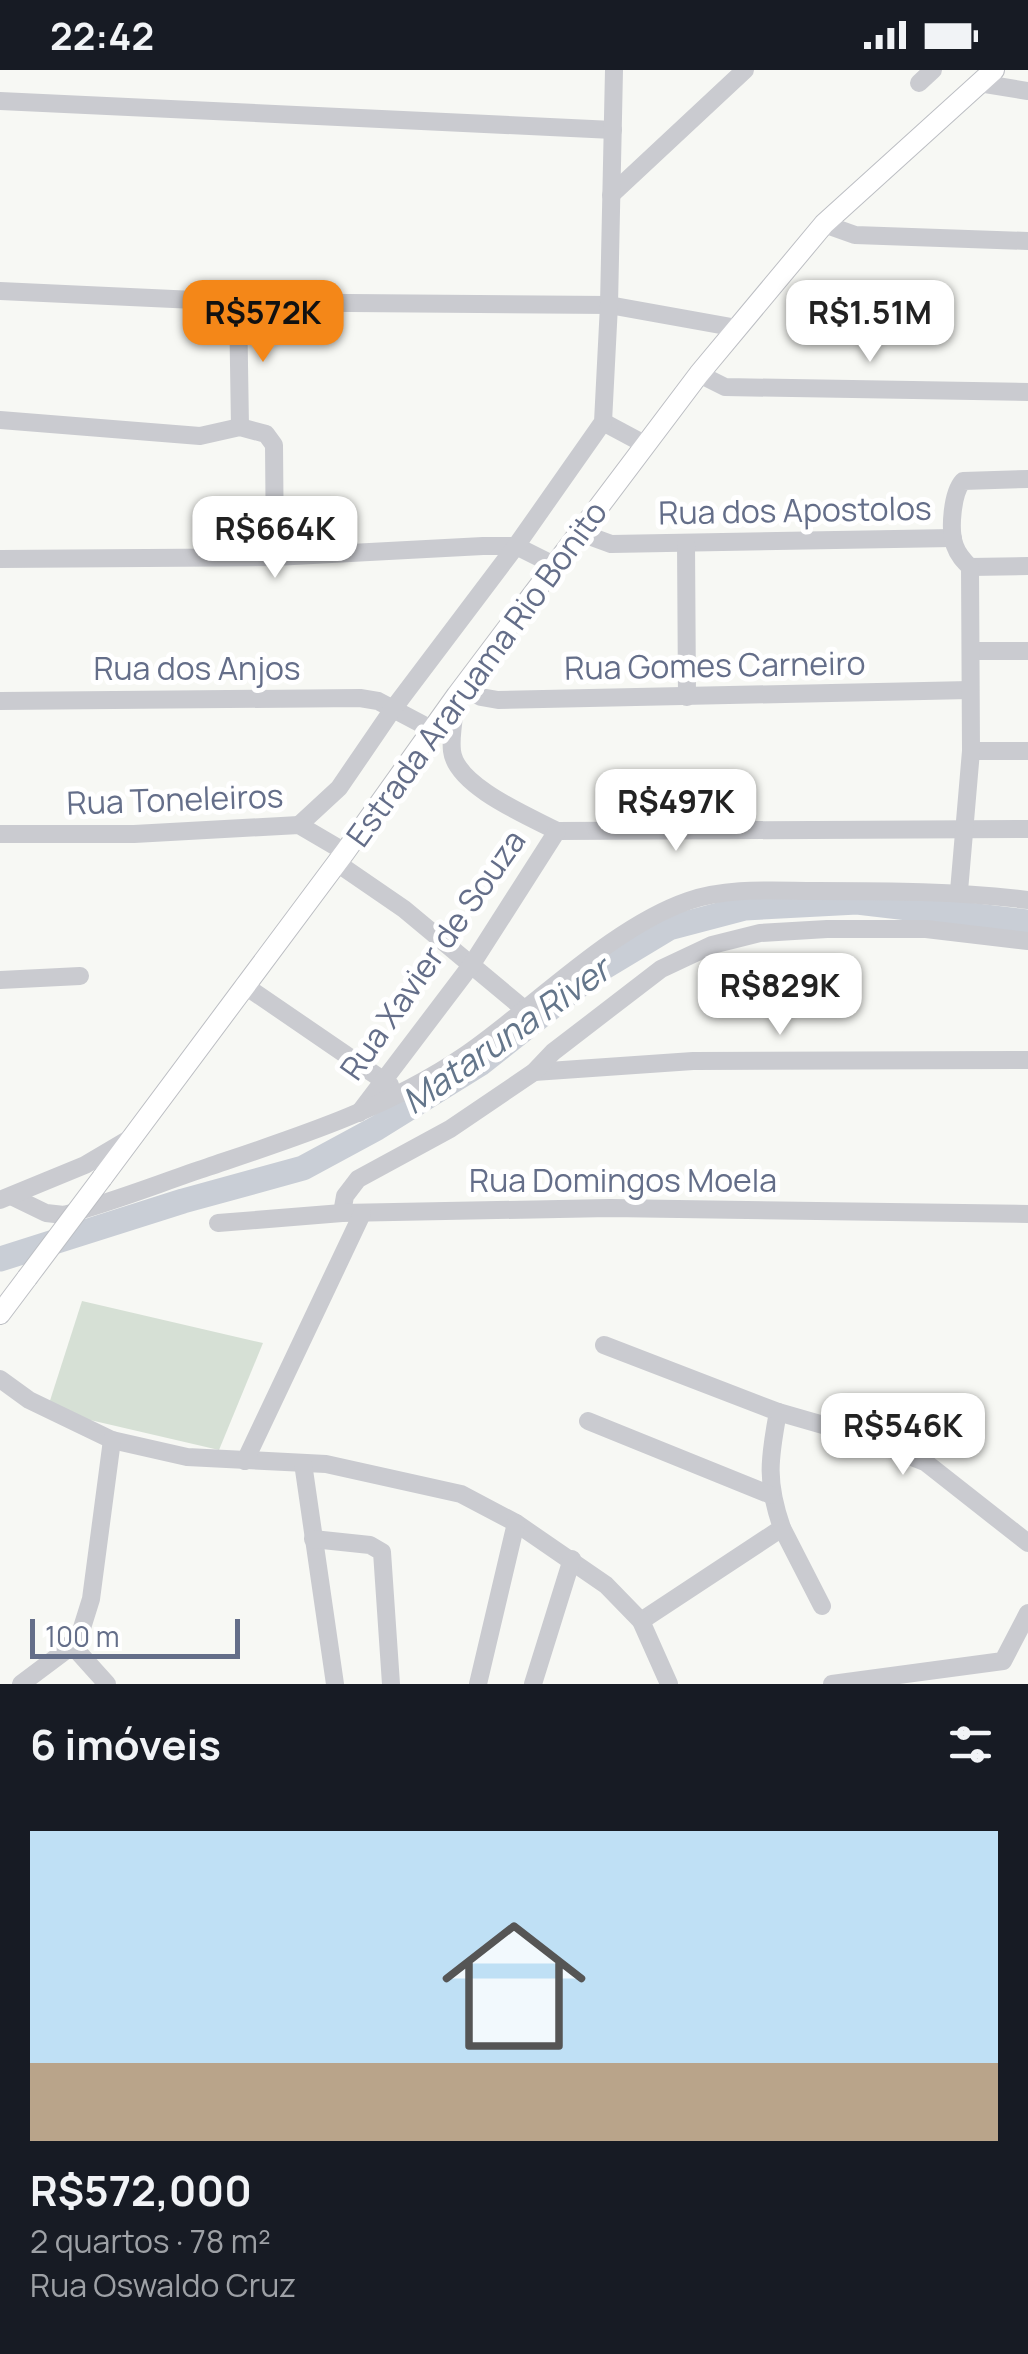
<!DOCTYPE html>
<html lang="pt">
<meta charset="utf-8">
<style>
:root{--surface:#171b24;--page:#242831;--text:#f1f3f6;--muted:#9ea1a6;--accent:#f48718}
body{margin:0;font-family:Manrope,sans-serif;background:var(--page);color:var(--text);height:100vh;display:flex;flex-direction:column;font-size:38px;white-space:nowrap}
*{box-sizing:border-box;margin:0}
p{font-size:32px;color:var(--muted)}
.icon{flex:none;width:55px;height:55px;fill:none;stroke:currentColor;stroke-width:2;stroke-linecap:round;stroke-linejoin:round}
.map{position:relative;height:1614px;overflow:hidden}
.details{display:flex;flex-direction:column;background:var(--surface);flex:1}
.details>*{flex:none}
.scale{position:absolute;left:30px;bottom:25px;width:210px;box-sizing:border-box;padding-left:10px;border:5px solid #646e89;border-top:0;font-size:28px;line-height:35px;white-space:nowrap;color:#646e89;-webkit-text-stroke:8px #fff;paint-order:stroke}
.price{position:absolute;translate:-50% -85px;padding:0 22px;border-radius:20px;background:#fff;color:#222;font-size:32px;line-height:65px;filter:drop-shadow(0 2px 5px #0008)}
.price::after{content:'';position:absolute;left:50%;top:60px;width:30px;height:22px;margin-left:-15px;background:inherit;clip-path:polygon(0 0,100% 0,50% 100%)}
.price.current{background:var(--accent);color:#111}
ul{padding:0;list-style:none}
li{display:grid;align-content:center;gap:20px;height:530px;padding:0 30px}
li span{display:grid;place-items:center;height:310px;border-radius:0px;color:#555}
li>.icon{margin-inline-start:auto}
span .icon{width:180px;height:180px;fill:#fffc;stroke-width:1}
li b{font-size:42px}
h2{display:flex;justify-content:space-between;align-items:center;height:120px;padding:0 30px;font-size:42px}
.status{display:flex;justify-content:space-between;align-items:center;height:70px;padding:0 50px;background:var(--surface);direction:ltr}
.status svg{height:28px;fill:currentColor}
.map>svg:first-child{display:block}
.pitch{fill:#d6e0d5}
.lines{fill:none;stroke-linecap:round;stroke-linejoin:round}
.river{stroke:#c9ced6;stroke-width:25}
.major-casing{stroke:#bcbec3;stroke-width:22}
.minor{stroke:#cacbd0;stroke-width:18}
.major{stroke:#fff;stroke-width:20}
.major-bridge-casing{stroke:#bcbec3;stroke-width:22;stroke-linecap:butt}
.major-bridge{stroke:#fff;stroke-width:20}
.labels{text-anchor:middle;stroke-width:10;stroke-linejoin:round;paint-order:stroke}
.street-label{font-size:32px;fill:#646e89;stroke:#fff}
.water-label{font-size:35px;font-style:italic;fill:#64768b;stroke:#fff}
</style>
<div class="status"><b>22:42</b><svg viewBox="0 0 49 12"><path d="M0 12V9h3v3zM5 12V6h3v6zM10 12V3h3v9zM15 12V0h3v12zM26 1h20v11H26zM47 4h2v5h-2z"/></svg></div>
<div class="map">
<svg width="1028" height="1614" viewBox="0 0 1028 1614">
<rect width="100%" height="100%" fill="#f7f8f4"/>
<!-- pitch -->
<polygon class="pitch" points="82,1231 263,1273 219,1380 47,1340"/>
<g class="lines">
<!-- river -->
<polyline class="river" points="0,1189 183,1131 303,1098 377,1058 480,994 596,902 669,858 745,838 857,832 1028,852"/>
<defs>
<g id="major">
<polyline points="102,1108 345,782 457,625 699,304 824,154 994,0"/>
<polyline points="0,1244 27,1208"/>
</g>
</defs>
<!-- major casing -->
<use href="#major" class="major-casing"/>
<!-- minor -->
<g class="minor">
<polyline points="919,13 933,0"/>
<polyline points="979,13 1028,21"/>
<polyline points="0,31 613,60"/>
<polyline points="611,125 745,0"/>
<polyline points="824,154 855,165 1028,171"/>
<polyline points="0,221 238,232 609,235 737,258"/>
<polyline points="238,232 240,357"/>
<polyline points="699,304 725,317 1028,322"/>
<polyline points="0,350 200,366 240,357 266,364 274,375 275,487"/>
<polyline points="603,352 646,375"/>
<polyline points="581,463 611,474 953,468"/>
<polyline points="686,473 687,627"/>
<polyline points="0,489 275,487 483,476 516,476 556,496"/>
<polyline points="970,497 1028,496"/>
<polyline points="971,581 1028,581"/>
<polyline points="463,618 481,627 498,630 970,620"/>
<path d="M457 626C455 643 450 664 452 681 456 716 528 746 557 761L1028 759"/>
<polyline points="0,631 360,628 378,631 433,660"/>
<polyline points="971,681 1028,681"/>
<polyline points="299,755 339,718 393,639 516,476 603,352 609,235 614,0"/>
<polyline points="0,764 134,764 299,755 345,782"/>
<polyline points="337,793 404,839 524,939"/>
<path d="M959 821 971 681 970 497C964 491 958 485 955 476 949 461 952 423 963 411L1028 409"/>
<polyline points="0,910 80,906"/>
<polyline points="244,915 390,1015"/>
<polyline points="534,1002 693,991 1028,990"/>
<polyline points="359,1043 472,894 557,761"/>
<path d="M13 1127 46 1143 64 1145C113 1132 160 1113 208 1097 297 1067 386 1039 464 986 533 939 610 858 688 831 729 817 774 821 816 821 889 821 956 821 1028 830"/>
<polyline points="0,1130 85,1095 129,1069"/>
<polyline points="342,1143 345,1126 358,1109 450,1059 534,1002 553,982 661,899 712,875 760,863 827,859 926,859 1028,871"/>
<polyline points="218,1153 342,1143 610,1138 1028,1144"/>
<path d="M604 1275 778 1342C769 1390 766 1412 782 1458L641 1551"/>
<polyline points="0,1309 29,1330 112,1370 187,1387 326,1394 461,1424 516,1453 606,1515 641,1551 669,1614"/>
<polyline points="778,1342 851,1363 925,1392 1028,1473"/>
<polyline points="588,1351 771,1425"/>
<polyline points="245,1391 362,1144"/>
<polyline points="303,1393 335,1614"/>
<polyline points="782,1458 822,1536"/>
<polyline points="313,1469 370,1475 382,1482 391,1614"/>
<polyline points="71,1574 107,1614"/>
<polyline points="21,1614 65,1581 81,1561 91,1529 112,1370"/>
<polyline points="478,1614 516,1453"/>
<polyline points="533,1614 572,1489"/>
<polyline points="832,1614 1003,1591 1028,1543"/>
</g>
<!-- major -->
<use href="#major" class="major"/>
<defs>
<polyline id="major-bridge" points="27,1208 102,1108"/>
</defs>
<!-- major-bridge casing -->
<use href="#major-bridge" class="major-bridge-casing"/>
<!-- major-bridge -->
<use href="#major-bridge" class="major-bridge"/>
</g>
<g class="labels">
<!-- street labels -->
<g class="street-label">
<text transform="translate(795 441) rotate(-1)" y="11">Rua dos Apostolos</text>
<text transform="translate(715 596) rotate(-1)" y="11">Rua Gomes Carneiro</text>
<text x="197" y="610">Rua dos Anjos</text>
<text transform="translate(477 604) rotate(-54)" y="11">Estrada Araruama Rio Bonito</text>
<text transform="translate(175 730) rotate(-2)" y="11">Rua Toneleiros</text>
<text transform="translate(433 885) rotate(-55)" y="11">Rua Xavier de Souza</text>
<text x="623" y="1122">Rua Domingos Moela</text>
</g>
<!-- water labels -->
<g class="water-label">
<text transform="translate(506 966) rotate(-35)" y="12">Mataruna River</text>
</g>
</g>
</svg>
<div class="scale">100 m</div>
<b class="price current" style="left:263px;top:295px">R$572K</b>
<b class="price" style="left:870px;top:295px">R$1.51M</b>
<b class="price" style="left:275px;top:511px">R$664K</b>
<b class="price" style="left:676px;top:784px">R$497K</b>
<b class="price" style="left:780px;top:968px">R$829K</b>
<b class="price" style="left:903px;top:1408px">R$546K</b>
</div>
<section class="details">
<h2>6 imóveis<svg class="icon" aria-label="filters" viewBox="0 0 24 24"><path d="M4 7h16M4 17h16"/><circle cx="9" cy="7" r="2"/><circle cx="15" cy="17" r="2"/></svg></h2>
<ul>
<li><span style="background:linear-gradient(#bfe0f5 75%,#b9a48a 0)"><svg class="icon" aria-label="home" viewBox="0 0 24 24"><path d="M3 11l9-7 9 7M6 9v11h12V9"/></svg></span><div><b>R$572,000</b><p>2 quartos · 78 m²</p><p>Rua Oswaldo Cruz</p></div></li>
</ul>
</section>
